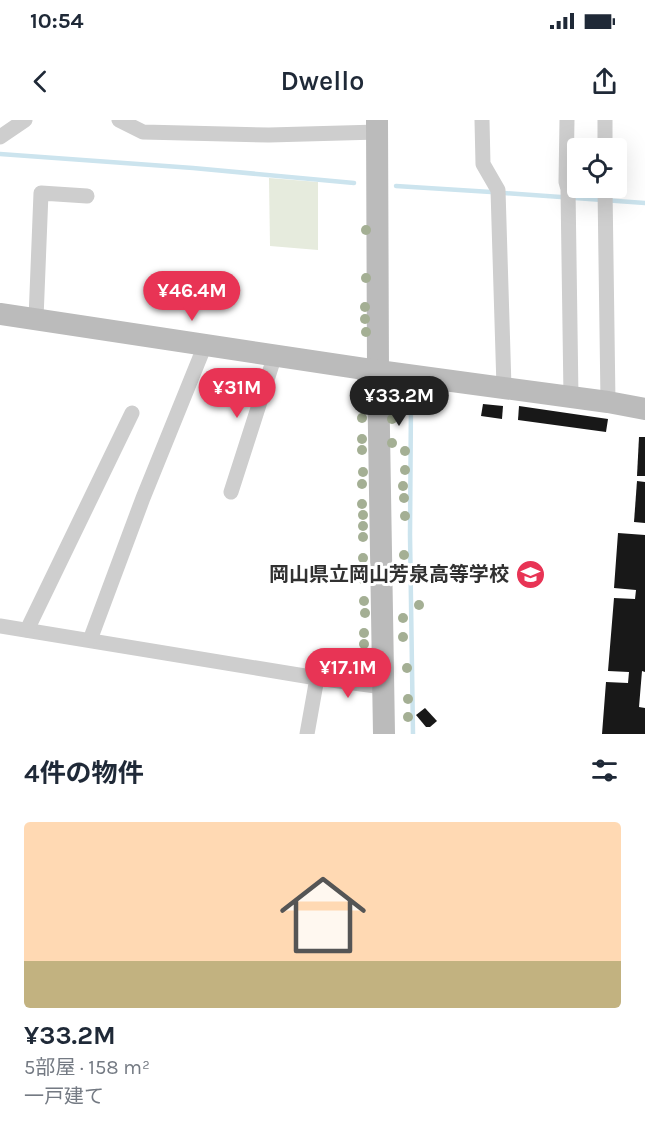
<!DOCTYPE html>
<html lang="ja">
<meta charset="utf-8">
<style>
:root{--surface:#fff;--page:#f2f2f3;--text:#1f2937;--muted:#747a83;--line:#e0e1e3;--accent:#e83455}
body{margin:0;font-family:Karla,"Noto Sans JP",sans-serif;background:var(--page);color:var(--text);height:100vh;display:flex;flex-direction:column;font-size:22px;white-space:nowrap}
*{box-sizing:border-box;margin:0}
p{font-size:20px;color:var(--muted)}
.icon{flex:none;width:33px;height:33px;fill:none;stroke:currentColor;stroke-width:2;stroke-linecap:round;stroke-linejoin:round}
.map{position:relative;height:614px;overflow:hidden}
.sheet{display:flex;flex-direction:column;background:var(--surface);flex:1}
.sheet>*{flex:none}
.fabs{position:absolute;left:567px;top:18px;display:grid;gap:12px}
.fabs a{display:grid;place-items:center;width:60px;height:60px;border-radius:6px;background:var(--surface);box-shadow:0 6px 24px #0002;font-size:30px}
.price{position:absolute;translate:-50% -51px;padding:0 14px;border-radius:21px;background:var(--accent);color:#fff;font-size:20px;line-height:39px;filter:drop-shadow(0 2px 3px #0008)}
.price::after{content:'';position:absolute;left:50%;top:36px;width:18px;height:14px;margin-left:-9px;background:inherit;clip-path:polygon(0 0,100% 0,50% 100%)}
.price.selected{background:#222;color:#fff}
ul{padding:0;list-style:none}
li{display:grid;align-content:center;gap:12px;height:318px;padding:0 24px}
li+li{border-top:2px solid var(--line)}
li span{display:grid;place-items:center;height:186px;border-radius:6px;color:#555}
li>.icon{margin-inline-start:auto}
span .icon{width:108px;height:108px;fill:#fffc;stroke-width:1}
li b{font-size:26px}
h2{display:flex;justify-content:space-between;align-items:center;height:72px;padding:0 24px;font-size:26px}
.status{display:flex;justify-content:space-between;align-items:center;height:42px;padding:0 30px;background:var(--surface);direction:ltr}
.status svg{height:16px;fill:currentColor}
header{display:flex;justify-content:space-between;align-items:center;height:78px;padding:0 24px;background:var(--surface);font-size:27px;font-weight:600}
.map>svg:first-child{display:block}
.green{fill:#e6ebdd}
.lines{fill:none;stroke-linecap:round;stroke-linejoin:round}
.stream{stroke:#cce4ee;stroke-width:4.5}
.building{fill:#181818}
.street{stroke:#cecece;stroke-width:15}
.secondary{stroke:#bbb;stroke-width:22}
.tree{fill:#a4af94}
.labels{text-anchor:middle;stroke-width:6;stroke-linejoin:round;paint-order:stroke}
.poi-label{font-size:20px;font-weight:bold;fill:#313131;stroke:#fff;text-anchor:end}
</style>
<div class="status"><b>10:54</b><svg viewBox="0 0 49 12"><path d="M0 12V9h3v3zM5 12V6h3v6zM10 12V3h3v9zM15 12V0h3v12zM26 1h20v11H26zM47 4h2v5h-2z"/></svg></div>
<header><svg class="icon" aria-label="back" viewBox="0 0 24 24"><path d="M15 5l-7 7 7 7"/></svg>Dwello<svg class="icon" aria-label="share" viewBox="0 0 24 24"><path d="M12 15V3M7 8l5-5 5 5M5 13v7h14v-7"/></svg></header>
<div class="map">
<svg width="645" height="614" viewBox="0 0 645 614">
<rect width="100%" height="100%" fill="#fff"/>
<!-- green -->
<polygon class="green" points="269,58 318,62 318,130 270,126"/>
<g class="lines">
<!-- stream -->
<g class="stream">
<polyline points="0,34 193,48 354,63"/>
<polyline points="396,66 491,72"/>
<polyline points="504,73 645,83"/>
<polyline points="411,279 410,415 413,614"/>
</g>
</g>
<!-- building -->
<g class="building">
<polygon points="483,284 503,286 502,299 481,296"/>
<polygon points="519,286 608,299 606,312 518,300"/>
<polygon points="639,317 645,317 645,356 637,356"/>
<polygon points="637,361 645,362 645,403 634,402"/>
<polygon points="618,413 645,415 645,552 642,551 639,587 645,588 645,614 602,614 606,562 628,563 629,552 608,551 614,478 635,479 636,470 614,468"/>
<polygon points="425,588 437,601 430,607 426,607 416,595"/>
</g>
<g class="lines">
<!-- street -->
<g class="street">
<polyline points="119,0 143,12 269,15 378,12"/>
<polyline points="482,0 483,44 498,70 504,267"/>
<polyline points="567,0 566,62 568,69 571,277"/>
<polyline points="0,17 25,0"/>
<polyline points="605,28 605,0"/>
<polyline points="605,68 608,282"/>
<polyline points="36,199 41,73 87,76"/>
<polyline points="231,372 275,235"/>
<polyline points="0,506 317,558 383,567"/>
<polyline points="27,510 132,293"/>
<polyline points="90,520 143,378 205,225"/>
<polyline points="307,614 317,558"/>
</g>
<!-- secondary -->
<g class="secondary">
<polyline points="377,0 378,251 384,614"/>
<polyline points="0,194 378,251 608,282 645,289"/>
</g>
</g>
<!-- trees -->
<g class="tree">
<circle cx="366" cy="110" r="5"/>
<circle cx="366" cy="158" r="5"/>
<circle cx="365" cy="187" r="5"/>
<circle cx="365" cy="199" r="5"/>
<circle cx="366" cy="212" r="5"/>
<circle cx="362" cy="287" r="5"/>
<circle cx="362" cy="298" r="5"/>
<circle cx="392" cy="299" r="5"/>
<circle cx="362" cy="319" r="5"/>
<circle cx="392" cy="323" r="5"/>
<circle cx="362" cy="330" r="5"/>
<circle cx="405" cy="331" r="5"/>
<circle cx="405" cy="350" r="5"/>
<circle cx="363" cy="352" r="5"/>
<circle cx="362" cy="364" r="5"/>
<circle cx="403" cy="366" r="5"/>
<circle cx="404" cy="378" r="5"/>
<circle cx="362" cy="384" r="5"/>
<circle cx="363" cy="395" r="5"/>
<circle cx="405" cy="396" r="5"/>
<circle cx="363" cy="406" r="5"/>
<circle cx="363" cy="417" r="5"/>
<circle cx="404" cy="435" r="5"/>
<circle cx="363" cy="438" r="5"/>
<circle cx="363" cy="449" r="5"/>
<circle cx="406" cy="452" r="5"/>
<circle cx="364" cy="460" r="5"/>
<circle cx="364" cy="481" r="5"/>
<circle cx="419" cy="485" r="5"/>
<circle cx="365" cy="493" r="5"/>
<circle cx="403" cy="498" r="5"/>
<circle cx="364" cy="513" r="5"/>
<circle cx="403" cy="517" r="5"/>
<circle cx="364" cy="524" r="5"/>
<circle cx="365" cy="546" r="5"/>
<circle cx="407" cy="548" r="5"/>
<circle cx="408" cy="579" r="5"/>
<circle cx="408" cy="597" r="5"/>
</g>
<!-- icons -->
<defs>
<symbol id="school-disc" viewBox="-11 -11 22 22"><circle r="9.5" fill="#e83455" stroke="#fff"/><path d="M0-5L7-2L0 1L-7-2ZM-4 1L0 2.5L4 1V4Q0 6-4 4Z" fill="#fff"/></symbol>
</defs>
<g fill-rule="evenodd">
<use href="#school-disc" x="514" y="438" width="33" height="33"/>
</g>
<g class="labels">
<!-- poi labels -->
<g class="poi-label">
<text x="509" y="461">岡山県立岡山芳泉高等学校</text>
</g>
</g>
</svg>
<div class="fabs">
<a><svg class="icon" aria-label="locate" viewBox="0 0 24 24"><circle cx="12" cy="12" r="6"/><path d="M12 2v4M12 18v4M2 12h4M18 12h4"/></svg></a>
</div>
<b class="price" style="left:192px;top:202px">¥46.4M</b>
<b class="price" style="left:237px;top:299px">¥31M</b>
<b class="price selected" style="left:399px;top:307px">¥33.2M</b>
<b class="price" style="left:348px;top:579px">¥17.1M</b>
</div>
<section class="sheet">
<h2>4件の物件<svg class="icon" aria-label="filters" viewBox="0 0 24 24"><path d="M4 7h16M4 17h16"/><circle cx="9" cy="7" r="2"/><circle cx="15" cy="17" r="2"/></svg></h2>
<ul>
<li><span style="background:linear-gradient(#ffd9b3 75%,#c2b280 0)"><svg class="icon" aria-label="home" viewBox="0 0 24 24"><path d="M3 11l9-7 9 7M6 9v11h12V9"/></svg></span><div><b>¥33.2M</b><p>5部屋 · 158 m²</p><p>一戸建て</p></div></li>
</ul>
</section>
